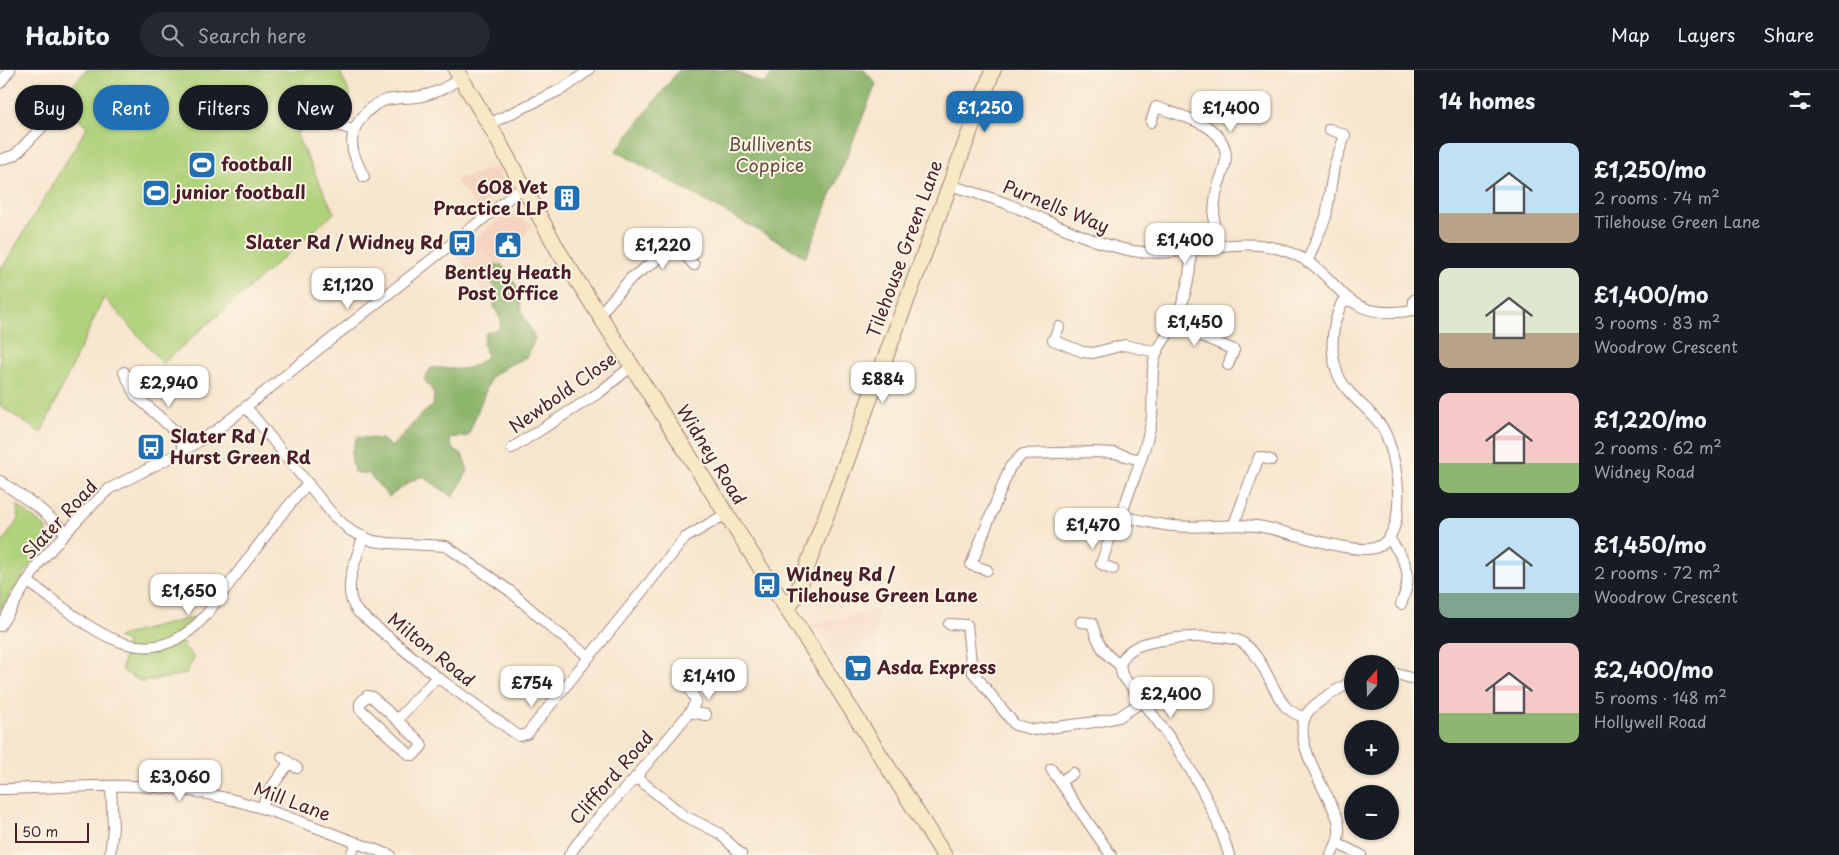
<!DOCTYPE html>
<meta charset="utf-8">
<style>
:root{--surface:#171b24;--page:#242831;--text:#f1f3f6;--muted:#9ea1a6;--line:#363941;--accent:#1f6fb2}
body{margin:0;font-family:"Playpen Sans",sans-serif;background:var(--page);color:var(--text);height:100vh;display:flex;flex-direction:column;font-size:19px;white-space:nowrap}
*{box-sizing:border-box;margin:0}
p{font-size:16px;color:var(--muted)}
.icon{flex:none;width:28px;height:28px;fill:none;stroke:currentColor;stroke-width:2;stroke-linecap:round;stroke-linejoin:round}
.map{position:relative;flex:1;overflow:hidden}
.sheet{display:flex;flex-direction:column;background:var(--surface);width:425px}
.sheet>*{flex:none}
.hud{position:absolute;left:15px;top:15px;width:475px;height:45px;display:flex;gap:10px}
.needle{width:32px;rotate:20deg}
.fabs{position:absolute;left:1344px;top:585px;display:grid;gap:10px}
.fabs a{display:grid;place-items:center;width:55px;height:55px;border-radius:50%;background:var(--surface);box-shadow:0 1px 4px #0004;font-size:25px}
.scale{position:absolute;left:15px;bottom:12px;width:74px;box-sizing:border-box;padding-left:5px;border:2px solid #4a1f2b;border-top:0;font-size:14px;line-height:18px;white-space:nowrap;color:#4a1f2b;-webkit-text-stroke:4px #fcf5e5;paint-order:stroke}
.price{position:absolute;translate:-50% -42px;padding:0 11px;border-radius:10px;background:#fff;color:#222;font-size:16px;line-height:32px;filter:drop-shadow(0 1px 2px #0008)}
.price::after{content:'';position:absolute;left:50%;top:30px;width:15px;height:11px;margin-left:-8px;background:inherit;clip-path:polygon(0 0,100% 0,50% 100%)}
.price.on{background:var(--accent);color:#fff}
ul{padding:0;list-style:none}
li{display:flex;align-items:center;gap:15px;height:125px;padding:0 25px}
li span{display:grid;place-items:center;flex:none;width:140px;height:100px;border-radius:10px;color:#555}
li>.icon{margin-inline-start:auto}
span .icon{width:60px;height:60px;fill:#fffc;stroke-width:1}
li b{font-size:21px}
h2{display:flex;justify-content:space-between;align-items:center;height:60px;padding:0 25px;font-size:21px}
.chip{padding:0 18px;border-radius:22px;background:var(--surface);box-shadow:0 1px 4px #0004;font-size:18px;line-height:45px}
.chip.on{background:var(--accent);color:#fff}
header{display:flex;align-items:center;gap:30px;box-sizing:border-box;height:70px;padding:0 25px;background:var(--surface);border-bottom:1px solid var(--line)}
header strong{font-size:24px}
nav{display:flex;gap:28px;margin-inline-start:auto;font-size:18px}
.search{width:350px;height:45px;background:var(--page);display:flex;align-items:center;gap:12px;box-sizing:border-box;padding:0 18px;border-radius:28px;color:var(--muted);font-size:19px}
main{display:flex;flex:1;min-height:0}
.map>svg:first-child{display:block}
.built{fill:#f4d3c0}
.green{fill:#b0d27b;stroke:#7d7853}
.forest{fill:#8cb46b;stroke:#6b6a4b}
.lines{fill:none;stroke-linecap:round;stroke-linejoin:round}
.street-casing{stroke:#a0827c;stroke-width:12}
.secondary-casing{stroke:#a0827c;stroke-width:17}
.street{stroke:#fff;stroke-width:10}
.secondary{stroke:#f8e8c3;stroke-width:15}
.labels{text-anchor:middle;stroke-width:4;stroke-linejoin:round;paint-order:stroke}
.park-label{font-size:18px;fill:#644c3f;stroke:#fcf5e5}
.poi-label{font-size:18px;font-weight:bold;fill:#4a1f2b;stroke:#fcf5e5;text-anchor:start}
.street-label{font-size:18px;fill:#4a1f2b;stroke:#fcf5e5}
</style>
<header>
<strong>Habito</strong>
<div class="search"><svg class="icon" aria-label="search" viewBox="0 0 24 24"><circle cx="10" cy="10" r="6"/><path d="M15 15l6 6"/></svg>Search here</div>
<nav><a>Map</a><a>Layers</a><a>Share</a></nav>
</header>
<main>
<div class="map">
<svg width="1414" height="785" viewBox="0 0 1414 785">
<rect width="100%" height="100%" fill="#fcf5e5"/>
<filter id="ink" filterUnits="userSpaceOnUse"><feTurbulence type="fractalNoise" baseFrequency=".02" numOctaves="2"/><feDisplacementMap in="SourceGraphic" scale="10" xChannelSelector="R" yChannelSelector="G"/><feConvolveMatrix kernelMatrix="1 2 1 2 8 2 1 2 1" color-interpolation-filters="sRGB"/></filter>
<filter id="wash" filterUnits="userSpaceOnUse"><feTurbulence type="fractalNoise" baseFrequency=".0096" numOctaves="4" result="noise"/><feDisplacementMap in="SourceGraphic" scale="20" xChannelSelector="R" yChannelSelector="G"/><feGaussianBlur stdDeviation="1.12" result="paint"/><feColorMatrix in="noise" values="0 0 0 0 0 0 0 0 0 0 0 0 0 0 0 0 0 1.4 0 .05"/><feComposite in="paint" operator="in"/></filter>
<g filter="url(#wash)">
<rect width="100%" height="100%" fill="#f7e5cd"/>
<!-- built -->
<g class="built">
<polygon points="497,97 501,111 500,117 495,125 479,140 455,110"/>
<polygon points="506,144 519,146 532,154 502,195 491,196 487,207 498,221 494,236 456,184"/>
<polygon points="877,539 877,605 855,619 810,554"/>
</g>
<!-- green -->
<g class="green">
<polygon points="86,0 339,0 351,26 296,64 334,143 163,293 104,227 41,363 0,336 0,195 3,197 87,57 61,29"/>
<polygon points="17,435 46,458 47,470 0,540 0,476 18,450"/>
<polygon points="196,547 195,551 177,567 194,588 186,604 141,612 122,600 127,572 118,568 119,566"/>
</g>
<!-- forest -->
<g class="forest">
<polygon points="679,0 732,0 763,14 776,0 864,0 876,14 806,187 616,81"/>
<path d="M491 195H502L516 215 523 245 535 268 527 287 511 294 491 307 468 366 449 368 453 380 462 384 468 401 453 427 422 406 408 413 389 427 369 404 354 402 351 384 357 367 382 369 391 377C407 363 416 346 433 336L434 323 424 309 431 298C456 297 466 306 487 286L483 274 486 263 500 259 501 250 494 236 498 221 487 207Z"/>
</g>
</g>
<g filter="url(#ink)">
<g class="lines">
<defs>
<g id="street">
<polyline points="0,13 10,0"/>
<path d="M1151 52 1156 37C1180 46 1225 53 1226 87 1226 99 1218 112 1216 124 1213 141 1214 160 1213 177"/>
<polyline points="489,54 566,17 589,0"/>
<polyline points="337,55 353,60"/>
<polyline points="0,90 15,85 43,56"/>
<path d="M364 107C354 87 345 70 360 50 380 23 394 31 422 26 437 23 448 17 460 8"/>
<path d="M949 115C969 121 990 127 1010 135 1051 151 1089 173 1133 181 1186 190 1240 161 1291 183 1347 206 1336 253 1414 240"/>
<polyline points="658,170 667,182"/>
<path d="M1184 182 1191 185C1190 209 1184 233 1173 255 1169 264 1162 272 1157 281 1149 299 1155 332 1151 353 1145 385 1130 416 1121 447 1139 449 1156 455 1173 456 1201 459 1228 453 1257 456 1290 461 1336 480 1368 479 1414 477 1398 383 1382 357 1369 337 1345 325 1337 302 1329 278 1332 255 1342 232L1350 231"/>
<polyline points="1307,192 1326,147 1334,96 1345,65 1329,59"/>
<polyline points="1413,240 1414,230"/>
<polyline points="599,245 631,208 672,179 681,180 694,195"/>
<polyline points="1174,254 1234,280 1228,295"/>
<polyline points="1059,257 1053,270 1083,282 1093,283 1124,275 1157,282"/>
<polyline points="124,302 135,325 176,362 185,380"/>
<polyline points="247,338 333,445 351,461 373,471 388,473 446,476 510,521 553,559 588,586"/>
<polyline points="512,378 600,322 633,295"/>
<polyline points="0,411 38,437 66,462"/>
<polyline points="1234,454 1259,387 1271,390"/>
<path d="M363 467C356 492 340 520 358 542L437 607 519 666 527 664 685 468 726 444"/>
<path d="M1389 468C1407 494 1414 503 1401 534"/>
<polyline points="1113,499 1101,494 1110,468 1121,447"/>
<polyline points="987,500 971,495 1010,397 1023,384 1093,382 1115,383 1140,390"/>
<path d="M27 511C84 551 144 616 206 545L281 445 308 413"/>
<path d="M1081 552 1092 553C1098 573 1102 583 1120 595L1122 605C1166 660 1209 717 1229 785"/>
<polyline points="949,554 967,555 972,601 1015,655 1034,660 1102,651 1119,647 1143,631"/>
<polyline points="0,556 39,493 81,446 109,419 185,380 218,359 523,117"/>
<path d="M1120 595C1123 586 1129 580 1138 576 1156 568 1227 561 1243 573 1264 588 1270 617 1285 636 1290 642 1298 645 1305 648"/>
<polyline points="1390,602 1414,609"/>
<polyline points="690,642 696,631 690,620"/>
<polyline points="397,650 372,627 367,626 360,633 360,639 410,685 414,685 422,676 421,673 397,650 437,607"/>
<polyline points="282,687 297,698"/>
<polyline points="1051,699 1111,785"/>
<polyline points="636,707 683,745 719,763 741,784"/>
<polyline points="1060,712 1073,703"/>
<path d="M0 719C63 718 128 711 191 721 261 732 324 762 390 785"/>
<polyline points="262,737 268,722 289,693"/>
<polyline points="1338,774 1361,785"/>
<polyline points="110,785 113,757 111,717"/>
<polyline points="351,785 356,773"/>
<polyline points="569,785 589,758 636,707 690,642 706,645"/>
<path d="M1331 785C1338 773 1341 763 1338 750 1329 723 1288 668 1308 642 1319 629 1338 620 1352 611"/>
</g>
<g id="secondary">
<polyline points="456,0 489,54 559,182 944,785"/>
<polyline points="788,538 796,526 993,0"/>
</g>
</defs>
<!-- street casing -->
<use href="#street" class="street-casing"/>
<!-- secondary casing -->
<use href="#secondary" class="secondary-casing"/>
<!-- street -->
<use href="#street" class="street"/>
<!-- secondary -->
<use href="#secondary" class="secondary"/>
</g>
</g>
<!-- icons -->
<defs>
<symbol id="stadium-square" viewBox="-11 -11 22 22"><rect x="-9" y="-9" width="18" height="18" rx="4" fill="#1f6fb2" stroke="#fcf5e5"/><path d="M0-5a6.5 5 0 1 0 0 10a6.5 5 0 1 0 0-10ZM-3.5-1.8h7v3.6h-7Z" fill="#fff"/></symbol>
<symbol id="building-square" viewBox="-11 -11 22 22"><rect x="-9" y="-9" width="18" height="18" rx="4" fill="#1f6fb2" stroke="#fcf5e5"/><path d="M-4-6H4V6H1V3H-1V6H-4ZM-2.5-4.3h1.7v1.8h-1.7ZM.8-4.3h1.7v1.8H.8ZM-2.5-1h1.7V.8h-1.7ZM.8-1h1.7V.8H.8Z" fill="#fff"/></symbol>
<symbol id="bus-square" viewBox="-11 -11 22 22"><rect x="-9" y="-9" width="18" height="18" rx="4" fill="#1f6fb2" stroke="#fcf5e5"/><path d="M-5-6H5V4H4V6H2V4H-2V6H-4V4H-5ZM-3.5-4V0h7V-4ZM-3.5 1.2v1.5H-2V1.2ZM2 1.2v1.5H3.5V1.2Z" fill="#fff"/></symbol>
<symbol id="civic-square" viewBox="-11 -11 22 22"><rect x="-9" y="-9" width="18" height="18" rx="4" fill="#1f6fb2" stroke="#fcf5e5"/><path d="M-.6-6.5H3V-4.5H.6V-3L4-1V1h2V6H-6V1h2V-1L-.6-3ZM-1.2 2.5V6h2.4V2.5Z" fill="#fff"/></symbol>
<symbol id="supermarket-square" viewBox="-11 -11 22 22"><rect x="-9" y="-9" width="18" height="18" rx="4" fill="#1f6fb2" stroke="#fcf5e5"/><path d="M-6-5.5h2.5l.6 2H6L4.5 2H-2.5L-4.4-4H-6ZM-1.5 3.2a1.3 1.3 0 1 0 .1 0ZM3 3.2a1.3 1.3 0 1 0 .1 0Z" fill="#fff"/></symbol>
</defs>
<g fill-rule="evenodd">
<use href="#stadium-square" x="186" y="79" width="32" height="32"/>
<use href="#stadium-square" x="140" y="107" width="32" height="32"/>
<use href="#building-square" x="551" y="112" width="32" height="32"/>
<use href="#bus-square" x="446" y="157" width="32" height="32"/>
<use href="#civic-square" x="492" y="159" width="32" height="32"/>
<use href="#bus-square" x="135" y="361" width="32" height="32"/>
<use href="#bus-square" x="751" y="499" width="32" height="32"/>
<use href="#supermarket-square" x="842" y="582" width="32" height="32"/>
</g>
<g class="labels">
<!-- park labels -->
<g class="park-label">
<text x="770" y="81">Bullivents<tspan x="770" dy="21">Coppice</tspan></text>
</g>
<!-- poi labels -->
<g class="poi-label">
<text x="221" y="101">football</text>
<text x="548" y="124" text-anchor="end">608 Vet<tspan x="548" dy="21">Practice LLP</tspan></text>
<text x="175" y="129">junior football</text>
<text x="443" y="179" text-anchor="end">Slater Rd / Widney Rd</text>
<text x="508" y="209" text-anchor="middle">Bentley Heath<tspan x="508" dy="21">Post Office</tspan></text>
<text x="170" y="373">Slater Rd /<tspan x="170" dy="21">Hurst Green Rd</tspan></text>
<text x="786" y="511">Widney Rd /<tspan x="786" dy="21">Tilehouse Green Lane</tspan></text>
<text x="877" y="604">Asda Express</text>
</g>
<!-- street labels -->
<g class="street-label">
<text transform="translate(1056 137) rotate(22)" y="6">Purnells Way</text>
<text transform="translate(905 179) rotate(-70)" y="6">Tilehouse Green Lane</text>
<text transform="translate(563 323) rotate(-35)" y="6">Newbold Close</text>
<text transform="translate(711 385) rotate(58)" y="6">Widney Road</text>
<text transform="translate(60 450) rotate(-47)" y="6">Slater Road</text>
<text transform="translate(431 580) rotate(39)" y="6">Milton Road</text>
<text transform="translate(612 708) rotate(-49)" y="6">Clifford Road</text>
<text transform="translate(292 732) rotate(20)" y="6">Mill Lane</text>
</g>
</g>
</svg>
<div class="fabs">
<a><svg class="needle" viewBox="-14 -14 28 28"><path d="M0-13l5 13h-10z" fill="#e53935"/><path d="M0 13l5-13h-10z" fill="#9ea1a6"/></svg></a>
<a>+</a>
<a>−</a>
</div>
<div class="scale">50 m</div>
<b class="price on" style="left:985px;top:63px">£1,250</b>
<b class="price" style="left:1231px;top:63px">£1,400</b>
<b class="price" style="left:1185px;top:195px">£1,400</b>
<b class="price" style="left:663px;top:200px">£1,220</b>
<b class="price" style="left:348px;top:240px">£1,120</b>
<b class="price" style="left:1195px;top:277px">£1,450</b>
<b class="price" style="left:883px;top:334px">£884</b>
<b class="price" style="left:169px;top:338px">£2,940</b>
<b class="price" style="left:1093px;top:480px">£1,470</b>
<b class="price" style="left:189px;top:546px">£1,650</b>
<b class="price" style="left:709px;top:631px">£1,410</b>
<b class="price" style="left:532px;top:638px">£754</b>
<b class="price" style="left:1171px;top:649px">£2,400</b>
<b class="price" style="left:180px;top:732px">£3,060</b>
<div class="hud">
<a class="chip">Buy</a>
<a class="chip on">Rent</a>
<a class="chip">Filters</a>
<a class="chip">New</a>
</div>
</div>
<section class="sheet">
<h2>14 homes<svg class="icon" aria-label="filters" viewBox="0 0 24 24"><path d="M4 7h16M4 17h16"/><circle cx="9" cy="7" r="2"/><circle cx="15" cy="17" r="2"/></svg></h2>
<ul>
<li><span style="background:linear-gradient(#bfe0f5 70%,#b9a48a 0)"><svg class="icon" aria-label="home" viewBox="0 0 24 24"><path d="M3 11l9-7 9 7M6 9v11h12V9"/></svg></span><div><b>£1,250/mo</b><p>2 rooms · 74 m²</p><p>Tilehouse Green Lane</p></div></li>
<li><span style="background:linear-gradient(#dfe7d0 65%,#b9a48a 0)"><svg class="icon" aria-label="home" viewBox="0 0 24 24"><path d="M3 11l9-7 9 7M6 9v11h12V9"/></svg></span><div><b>£1,400/mo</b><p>3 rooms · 83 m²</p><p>Woodrow Crescent</p></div></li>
<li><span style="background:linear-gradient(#f6c9c9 70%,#8fb573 0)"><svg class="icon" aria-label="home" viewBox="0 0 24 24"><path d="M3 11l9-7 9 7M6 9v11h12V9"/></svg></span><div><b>£1,220/mo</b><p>2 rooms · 62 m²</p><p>Widney Road</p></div></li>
<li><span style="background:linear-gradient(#bfe0f5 75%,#7fa58c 0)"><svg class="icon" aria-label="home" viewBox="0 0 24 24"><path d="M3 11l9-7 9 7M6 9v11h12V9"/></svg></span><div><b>£1,450/mo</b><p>2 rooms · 72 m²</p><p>Woodrow Crescent</p></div></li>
<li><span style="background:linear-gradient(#f6c9c9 70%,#8fb573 0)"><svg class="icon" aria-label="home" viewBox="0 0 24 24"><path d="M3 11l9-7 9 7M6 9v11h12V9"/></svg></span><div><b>£2,400/mo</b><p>5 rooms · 148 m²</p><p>Hollywell Road</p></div></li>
</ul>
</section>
</main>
